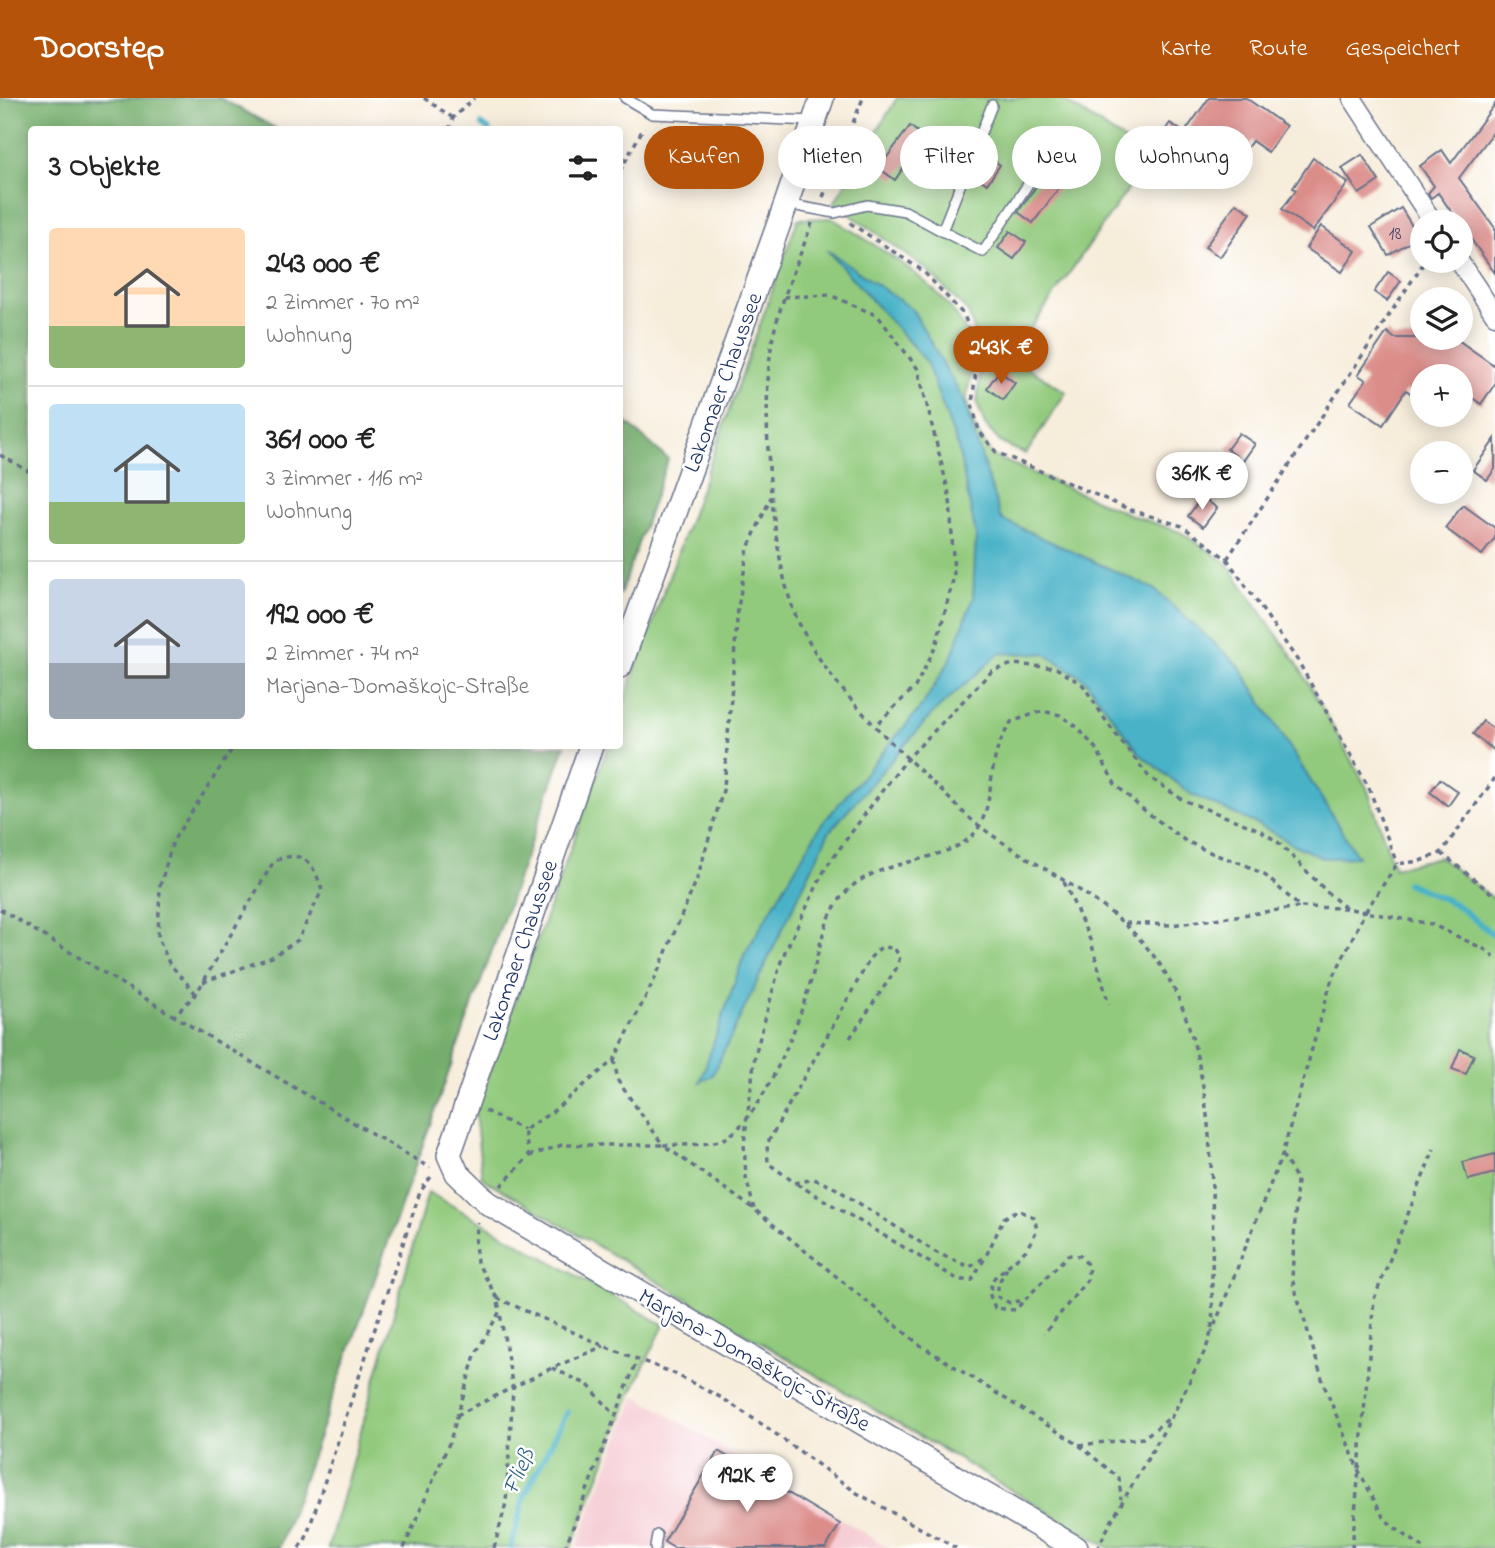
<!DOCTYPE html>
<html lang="de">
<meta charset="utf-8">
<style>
:root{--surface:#fff;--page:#f6f6f6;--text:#222;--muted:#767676;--line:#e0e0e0;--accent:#b45309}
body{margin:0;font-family:"Indie Flower",sans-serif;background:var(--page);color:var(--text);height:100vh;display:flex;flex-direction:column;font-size:26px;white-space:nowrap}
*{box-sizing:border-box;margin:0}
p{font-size:23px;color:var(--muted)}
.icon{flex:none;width:38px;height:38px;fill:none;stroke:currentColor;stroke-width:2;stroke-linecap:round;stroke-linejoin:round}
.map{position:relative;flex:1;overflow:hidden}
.drawer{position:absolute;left:28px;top:28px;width:595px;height:623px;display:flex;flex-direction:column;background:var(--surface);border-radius:7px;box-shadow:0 4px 18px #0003}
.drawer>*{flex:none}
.top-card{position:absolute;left:644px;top:28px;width:665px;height:63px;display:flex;gap:14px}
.tools{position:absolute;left:1410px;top:112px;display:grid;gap:14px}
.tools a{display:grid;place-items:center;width:63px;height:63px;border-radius:50%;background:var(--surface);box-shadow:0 4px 18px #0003;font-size:35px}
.price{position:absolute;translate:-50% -60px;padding:0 16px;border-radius:24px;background:#fff;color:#222;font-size:23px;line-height:46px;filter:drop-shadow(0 2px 4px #0008)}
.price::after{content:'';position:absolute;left:50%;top:42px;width:21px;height:16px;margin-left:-10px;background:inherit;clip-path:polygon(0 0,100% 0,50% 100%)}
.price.active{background:var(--accent);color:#fff}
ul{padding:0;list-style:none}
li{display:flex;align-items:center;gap:21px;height:175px;padding:0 21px}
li+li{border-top:2px solid var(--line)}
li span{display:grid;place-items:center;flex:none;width:196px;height:140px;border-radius:7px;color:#555}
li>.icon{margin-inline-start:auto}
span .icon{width:84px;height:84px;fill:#fffc;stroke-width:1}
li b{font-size:30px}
h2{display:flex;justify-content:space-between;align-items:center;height:84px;padding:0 21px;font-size:30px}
.chip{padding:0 24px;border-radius:32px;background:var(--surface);box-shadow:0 4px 18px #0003;font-size:24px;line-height:63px}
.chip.active{background:var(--accent);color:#fff}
header{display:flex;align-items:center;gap:42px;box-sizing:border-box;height:98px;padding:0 35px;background:var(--accent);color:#fff}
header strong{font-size:33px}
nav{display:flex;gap:38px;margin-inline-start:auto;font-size:24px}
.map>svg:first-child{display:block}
.built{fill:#f6cfd6}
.green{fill:#92ca7d;stroke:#567c6e;stroke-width:2}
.forest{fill:#75ae6c;stroke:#486e65;stroke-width:2}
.water{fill:#49b2c7;stroke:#327092;stroke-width:2}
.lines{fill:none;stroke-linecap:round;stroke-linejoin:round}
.stream{stroke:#49b2c7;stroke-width:6}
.building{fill:#db8d8a}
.service-casing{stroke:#68728a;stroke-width:12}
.minor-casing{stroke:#68728a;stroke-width:21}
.tertiary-casing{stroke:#68728a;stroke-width:26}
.path{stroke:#68728a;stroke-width:3.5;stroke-dasharray:5 5;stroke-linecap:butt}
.service{stroke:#fff;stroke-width:9}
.minor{stroke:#fff;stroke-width:18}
.tertiary{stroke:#fff;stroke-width:23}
.labels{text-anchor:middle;stroke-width:5;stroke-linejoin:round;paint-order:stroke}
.number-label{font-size:19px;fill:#4b4669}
.street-label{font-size:23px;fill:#1b2f5e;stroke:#fff}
.water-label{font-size:24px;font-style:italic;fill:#2b5d83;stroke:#fff}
</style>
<header>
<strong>Doorstep</strong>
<nav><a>Karte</a><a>Route</a><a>Gespeichert</a></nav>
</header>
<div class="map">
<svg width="1495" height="1450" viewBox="0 0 1495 1450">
<rect width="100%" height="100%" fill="#fff"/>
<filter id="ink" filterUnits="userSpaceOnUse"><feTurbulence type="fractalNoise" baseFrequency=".0143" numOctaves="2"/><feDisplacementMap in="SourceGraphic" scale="14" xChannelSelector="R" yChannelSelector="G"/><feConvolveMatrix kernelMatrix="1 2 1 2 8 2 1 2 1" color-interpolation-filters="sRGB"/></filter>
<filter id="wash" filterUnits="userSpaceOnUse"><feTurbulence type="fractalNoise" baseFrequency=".00686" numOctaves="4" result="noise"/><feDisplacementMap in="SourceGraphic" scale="28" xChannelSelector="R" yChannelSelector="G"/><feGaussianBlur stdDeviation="1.57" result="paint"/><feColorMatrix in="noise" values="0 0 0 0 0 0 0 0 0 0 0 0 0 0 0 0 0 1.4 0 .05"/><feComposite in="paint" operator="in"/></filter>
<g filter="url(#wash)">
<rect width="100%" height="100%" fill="#f7eddb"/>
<!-- built -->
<polygon class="built" points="635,1297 889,1450 576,1450"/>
<!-- green -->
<g class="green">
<polygon points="897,0 1060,0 1150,59 1011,259 1066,294 1026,356 1001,345 985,327 977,305 982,255 968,214 925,170 834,105"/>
<path d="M832 120C878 150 966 197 973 258 975 271 967 286 967 300 967 320 981 342 993 358L1131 417 1180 434 1226 464 1298 567 1367 690 1394 770 1439 759 1495 802V1450H1109L482 1080 475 1014 608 648H620V615L798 121Z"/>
<polygon points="428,1094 664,1227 632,1293 571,1450 328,1450"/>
</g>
<!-- forest -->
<g class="forest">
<polygon points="0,0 220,0 277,31 32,32 32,648 565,648 279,1450 0,1450"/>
<polygon points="620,319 668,361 620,497"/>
</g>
<!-- water -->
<polygon class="water" points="827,152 912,211 964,303 1001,421 1154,491 1239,568 1358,759 1323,760 1294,747 1261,728 1192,697 1141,657 1085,582 1046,556 1000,555 932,616 829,734 712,978 700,984 744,857 821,727 922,608 951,560 973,500 976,437 958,350 926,263"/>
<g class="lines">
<!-- stream -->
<g class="stream">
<polyline points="482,27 489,32"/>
<polyline points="1407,785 1455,806 1495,838"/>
<polyline points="511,1450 524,1399 567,1314"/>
</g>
</g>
<g id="blocks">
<!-- building -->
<g class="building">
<polygon points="1209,0 1246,0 1286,28 1268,54 1252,43 1236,65 1187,31"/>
<polygon points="1495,6 1495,32 1459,80 1495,130 1495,175 1438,95 1431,100 1428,95 1434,88 1420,68 1442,52 1451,65"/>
<polygon points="1170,25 1185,35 1164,65 1149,55"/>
<polygon points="910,28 924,39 895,82 879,70"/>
<polygon points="986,56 1000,67 987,86 972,75"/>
<polygon points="1362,57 1379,83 1359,96 1342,70"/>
<polygon points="1313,60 1348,85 1313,133 1282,111 1296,92 1293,90"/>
<polygon points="1053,64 1069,76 1033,125 1018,114"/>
<polygon points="1236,105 1251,115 1220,159 1205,149"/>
<polygon points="1401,110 1419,139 1388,157 1371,129"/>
<polygon points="1321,128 1356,153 1342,174 1306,150"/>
<polygon points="1010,133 1026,144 1014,161 998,150"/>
<polygon points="1388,174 1401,183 1387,203 1374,194"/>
<polygon points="1387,234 1394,240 1455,240 1495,268 1495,286 1481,306 1461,292 1461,278 1423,278 1423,304 1406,292 1383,327 1350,305 1366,282 1358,277"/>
<polygon points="999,273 1015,285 1003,302 987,290"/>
<polygon points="1239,335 1255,346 1243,363 1227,351"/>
<polygon points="1495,341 1495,371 1487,382 1473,372"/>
<polygon points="1202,399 1217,410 1203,429 1188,418"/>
<polygon points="1463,407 1495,430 1495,440 1482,457 1445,430"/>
<polygon points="1483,623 1495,632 1495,653 1473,636"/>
<polygon points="1440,681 1458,694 1448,708 1430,694"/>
<polygon points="1460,951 1474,957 1466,976 1452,971"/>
<polygon points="1495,1056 1495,1075 1468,1082 1463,1064"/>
<polygon points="718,1353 840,1426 826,1450 674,1450 664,1444"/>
</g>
</g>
</g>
<g filter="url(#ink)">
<use href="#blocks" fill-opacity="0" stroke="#68728a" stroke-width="2"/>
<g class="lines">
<defs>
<g id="service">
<polyline points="625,0 652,16 812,23"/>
<polyline points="786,106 835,115 867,107 905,113 942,133 992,7"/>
<polyline points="942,133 983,154 1048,56"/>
<polyline points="655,1450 657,1437"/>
</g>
<g id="minor">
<polyline points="1352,0 1433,124"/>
<polyline points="1459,163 1495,217"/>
</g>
<g id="tertiary">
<polyline points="620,568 786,106 822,0"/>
<polyline points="591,648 449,1057 457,1075 488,1105 1076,1450"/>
</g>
</defs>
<!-- service casing -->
<use href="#service" class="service-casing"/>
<!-- minor casing -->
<use href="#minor" class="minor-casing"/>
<!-- tertiary casing -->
<use href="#tertiary" class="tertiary-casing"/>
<!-- path -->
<g class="path">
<polyline points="424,0 453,20"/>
<polyline points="449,32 453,20 474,0"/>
<polyline points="620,73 644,29"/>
<polyline points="823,99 863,0"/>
<path d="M812 125C799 161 783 197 774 234 759 298 770 455 795 516 821 579 882 636 930 682 947 697 963 716 981 729 1038 772 1109 799 1153 857 1214 935 1214 1081 1212 1177 1211 1196 1215 1220 1210 1238 1207 1252 1197 1267 1191 1280 1164 1339 1127 1391 1098 1449"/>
<polyline points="850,125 923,173 964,217 978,256 972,306 979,333 996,354 1131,412 1182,428 1227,461 1298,563 1369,690 1397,766"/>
<polyline points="784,199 830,197 878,218 918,271 950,400 954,478 936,548 915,589 875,628"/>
<polyline points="0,357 32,375"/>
<polyline points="1227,461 1425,163"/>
<polyline points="1495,680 1441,755 1420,763 1397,766 1365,814 1431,826 1488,853 1495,860"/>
<polyline points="1441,755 1495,798"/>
<polyline points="1064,784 1091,844 1109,907"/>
<polyline points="0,811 174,918"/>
<polyline points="1125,825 1171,827 1300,809"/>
<path d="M203 884 272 859 298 842 322 792C314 766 304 750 274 763L203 884 196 896 174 918 430 1070"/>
<polyline points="196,896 169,865 158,839 160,788 173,743 234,648"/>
<polyline points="850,940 896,871 900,859 894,850 881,849 871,859 767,1046 768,1065 795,1085 814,1081 835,1090 937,1155 970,1169 986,1158 1004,1120 1018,1112 1034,1119 1037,1132 1026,1152 994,1180 989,1195 995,1210 1015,1212 1068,1157 1081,1158 1089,1169 1087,1182 1044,1236"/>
<path d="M614 962 618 983 663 1047C678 1047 712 1048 726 1040 762 1018 797 930 809 889 820 855 821 819 848 792 880 759 959 765 979 729 993 704 989 673 999 647 1002 639 1007 631 1011 624L1042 613 1060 617 1077 629 1097 652 1115 686 1140 709 1184 742 1216 757 1244 766 1266 778 1300 809 1346 810 1365 814 1331 884 1282 1057 1212 1234"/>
<polyline points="485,1013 524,1032"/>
<polyline points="1282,1057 1297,1081 1292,1181 1324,1287 1359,1373 1382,1417 1392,1428 1424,1450"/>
<polyline points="529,1058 562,1047 663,1047 754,1111 920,1247 1079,1347 1119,1380 1121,1401"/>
<polyline points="797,1086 959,1182 972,1182 985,1160"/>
<polyline points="501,1088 529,1058 524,1032 552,1014 614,962 656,878 697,781 724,689 738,510 748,450 771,399"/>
<polyline points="754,1111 746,1079 744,1046 755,957 782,860 826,769 882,693 908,660 992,573 1013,566 1056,570 1083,587 1108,626 1149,679 1183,702 1260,732 1279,745 1329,796 1346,810"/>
<polyline points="1007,1170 998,1186 998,1199 1010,1205 1023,1202"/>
<polyline points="497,1200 604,1248 673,1275 722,1300 769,1331 857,1395 956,1450"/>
<polyline points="552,1270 588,1287 616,1318"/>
<polyline points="457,1317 552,1270 604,1248"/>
<polyline points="1079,1347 1143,1340 1171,1319"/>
<polyline points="299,1450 306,1440 420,1094 433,1076"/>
<polyline points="404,1450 450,1343 475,1257 500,1213 497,1200 477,1164 475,1145 478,1124"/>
<polyline points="494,1450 506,1405 513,1291 500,1215"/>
<polyline points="565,1450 637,1262"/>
<polyline points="1352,1450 1374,1201 1434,1051"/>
</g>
<!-- service -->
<use href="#service" class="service"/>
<!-- minor -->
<use href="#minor" class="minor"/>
<!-- tertiary -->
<use href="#tertiary" class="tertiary"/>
</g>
</g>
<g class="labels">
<!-- number labels -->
<g class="number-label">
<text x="1395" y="141">18</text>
</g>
<!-- street labels -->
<g class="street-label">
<text transform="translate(722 284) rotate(-70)" y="8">Lakomaer Chaussee</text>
<text transform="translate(519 852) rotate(-71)" y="8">Lakomaer Chaussee</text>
<text transform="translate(755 1261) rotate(30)" y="8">Marjana-Domaškojc-Straße</text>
</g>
<!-- water labels -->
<g class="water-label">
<text transform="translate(518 1373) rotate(-66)" y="8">Fließ</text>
</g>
</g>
</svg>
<div class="tools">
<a><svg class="icon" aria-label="locate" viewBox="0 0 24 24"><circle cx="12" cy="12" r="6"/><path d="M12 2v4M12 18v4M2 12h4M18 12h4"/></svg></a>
<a><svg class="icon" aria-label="layers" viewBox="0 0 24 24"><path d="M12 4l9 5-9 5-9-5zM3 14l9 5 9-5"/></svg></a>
<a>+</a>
<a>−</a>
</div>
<b class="price active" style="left:1001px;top:288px">243K €</b>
<b class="price" style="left:1202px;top:414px">361K €</b>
<b class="price" style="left:747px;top:1416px">192K €</b>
<div class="top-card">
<a class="chip active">Kaufen</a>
<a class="chip">Mieten</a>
<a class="chip">Filter</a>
<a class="chip">Neu</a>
<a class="chip">Wohnung</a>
</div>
<section class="drawer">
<h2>3 Objekte<svg class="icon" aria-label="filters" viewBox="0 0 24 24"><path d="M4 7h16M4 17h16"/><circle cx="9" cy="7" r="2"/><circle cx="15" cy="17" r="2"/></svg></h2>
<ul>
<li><span style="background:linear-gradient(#ffd9b3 70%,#8fb573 0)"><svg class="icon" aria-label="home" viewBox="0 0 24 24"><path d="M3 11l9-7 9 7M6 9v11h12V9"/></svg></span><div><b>243 000 €</b><p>2 Zimmer · 70 m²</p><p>Wohnung</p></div></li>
<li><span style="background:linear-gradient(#bfe0f5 70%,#8fb573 0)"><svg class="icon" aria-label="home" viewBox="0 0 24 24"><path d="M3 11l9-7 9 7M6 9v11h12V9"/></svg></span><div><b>361 000 €</b><p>3 Zimmer · 116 m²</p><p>Wohnung</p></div></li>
<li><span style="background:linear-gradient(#c9d6e8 60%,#9aa5b1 0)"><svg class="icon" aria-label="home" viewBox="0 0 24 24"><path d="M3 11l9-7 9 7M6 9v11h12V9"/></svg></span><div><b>192 000 €</b><p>2 Zimmer · 74 m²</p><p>Marjana-Domaškojc-Straße</p></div></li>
</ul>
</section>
</div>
